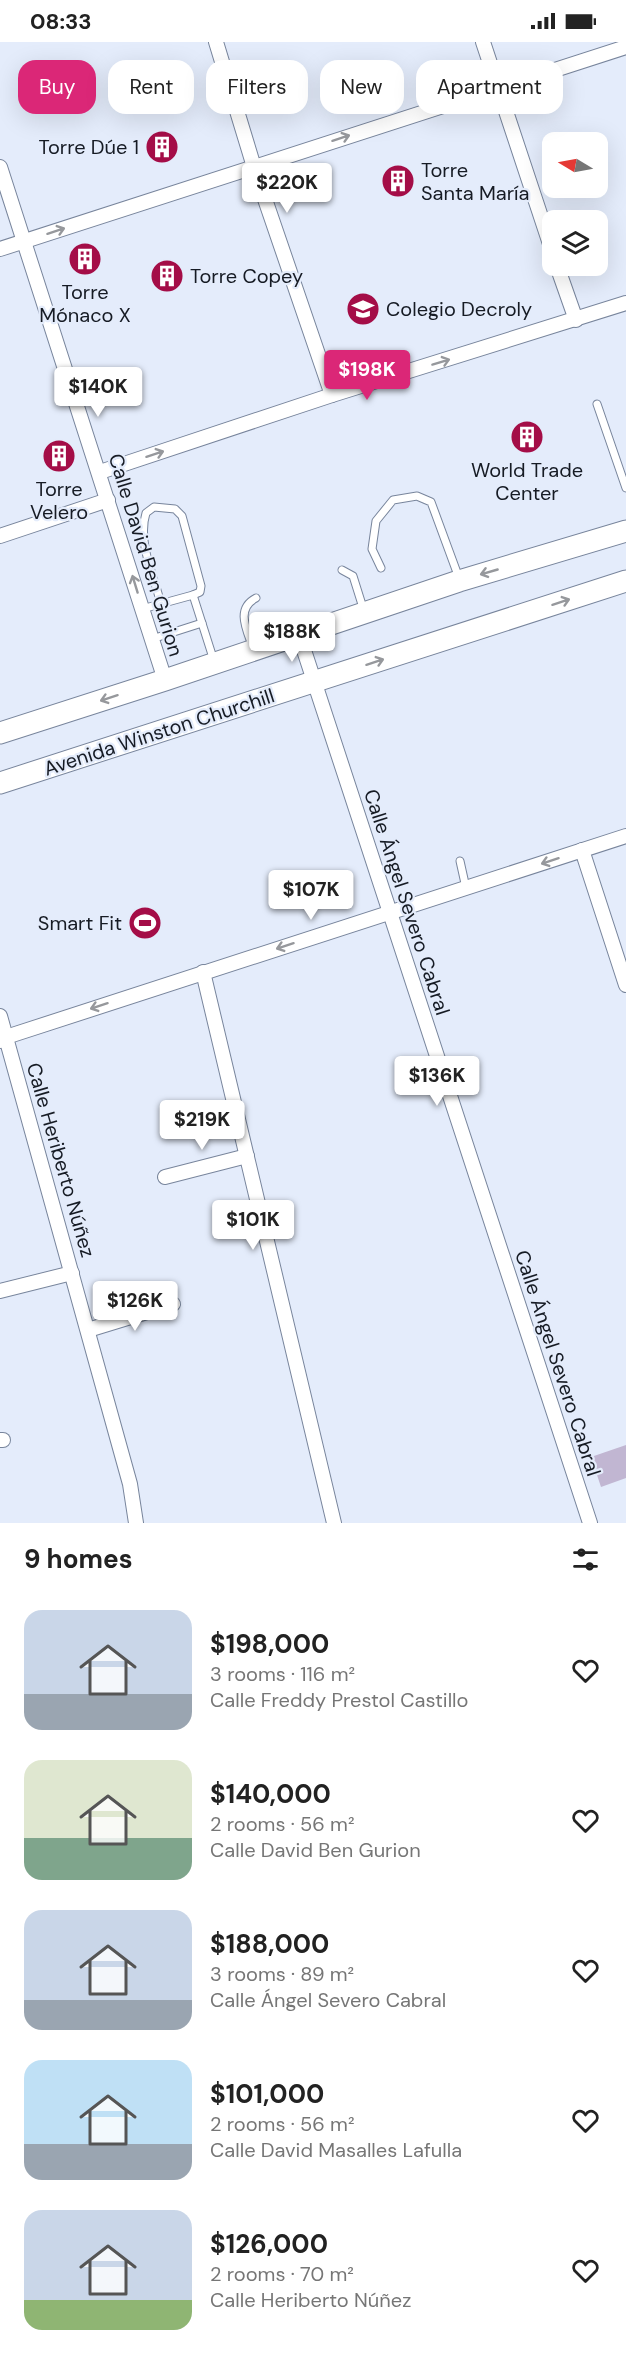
<!DOCTYPE html>
<meta charset="utf-8">
<style>
:root{--surface:#fff;--page:#f2f2f2;--text:#222;--muted:#767676;--accent:#db2777}
body{margin:0;font-family:"DM Sans",sans-serif;background:var(--page);color:var(--text);height:100vh;display:flex;flex-direction:column;font-size:22px;white-space:nowrap}
*{box-sizing:border-box;margin:0}
p{font-size:20px;color:var(--muted)}
.icon{flex:none;width:33px;height:33px;fill:none;stroke:currentColor;stroke-width:2;stroke-linecap:round;stroke-linejoin:round}
.map{position:relative;height:1481px;overflow:hidden}
.side{display:flex;flex-direction:column;background:var(--surface);flex:1}
.side>*{flex:none}
.top-card{position:absolute;left:18px;top:18px;width:591px;height:54px;display:flex;gap:12px}
.needle{width:39px;rotate:280deg}
.controls{position:absolute;left:542px;top:90px;display:grid;gap:12px}
.controls a{display:grid;place-items:center;width:66px;height:66px;border-radius:12px;background:var(--surface);box-shadow:0 6px 24px #0002;font-size:30px}
.price{position:absolute;translate:-50% -51px;padding:0 14px;border-radius:6px;background:#fff;color:#222;font-size:20px;line-height:39px;filter:drop-shadow(0 2px 3px #0008)}
.price::after{content:'';position:absolute;left:50%;top:36px;width:18px;height:14px;margin-left:-9px;background:inherit;clip-path:polygon(0 0,100% 0,50% 100%)}
.price.on{background:var(--accent);color:#fff}
ul{padding:0;list-style:none}
li{display:flex;align-items:center;gap:18px;height:150px;padding:0 24px}
li span{display:grid;place-items:center;flex:none;width:168px;height:120px;border-radius:18px;color:#555}
li>.icon{margin-inline-start:auto}
span .icon{width:72px;height:72px;fill:#fffc;stroke-width:1}
li b{font-size:26px}
h2{display:flex;justify-content:space-between;align-items:center;height:72px;padding:0 24px;font-size:26px}
.tag{padding:0 21px;border-radius:18px;background:var(--surface);box-shadow:0 6px 24px #0002;font-size:21px;line-height:54px}
.tag.on{background:var(--accent);color:#fff}
.status{display:flex;justify-content:space-between;align-items:center;height:42px;padding:0 30px;background:var(--surface);direction:ltr}
.status svg{height:16px;fill:currentColor}
.map>svg:first-child{display:block}
.green{fill:#c1b6d2}
.lines{fill:none;stroke-linecap:round;stroke-linejoin:round}
.service-casing{stroke:#78859c;stroke-width:9}
.minor-casing{stroke:#78859c;stroke-width:16}
.primary-casing{stroke:#78859c;stroke-width:23}
.service{stroke:#fff;stroke-width:7}
.minor{stroke:#fff;stroke-width:14}
.primary{stroke:#fff;stroke-width:21}
.oneway{stroke:#96989c}
.labels{text-anchor:middle;stroke-width:4.5;stroke-linejoin:round;paint-order:stroke}
.poi-label{font-size:20px;fill:#161b24;stroke:#e4ecfb;text-anchor:start}
.street-label{font-size:20px;fill:#161b24;stroke:#e4ecfb}
</style>
<div class="status"><b>08:33</b><svg viewBox="0 0 49 12"><path d="M0 12V9h3v3zM5 12V6h3v6zM10 12V3h3v9zM15 12V0h3v12zM26 1h20v11H26zM47 4h2v5h-2z"/></svg></div>
<div class="map">
<svg width="626" height="1481" viewBox="0 0 626 1481">
<rect width="100%" height="100%" fill="#e4ecfb"/>
<!-- green -->
<polygon class="green" points="626,1403 626,1436 601,1445 591,1415"/>
<g class="lines">
<defs>
<g id="service">
<polyline points="597,362 626,446"/>
<polyline points="381,526 372,507 376,479 393,458 417,454 431,460 459,536"/>
<polyline points="342,528 353,534 364,569"/>
<path d="M161 562C154 534 137 500 146 471L154 465 175 467 182 474 201 544 200 550 193 553"/>
<polyline points="142,567 193,553 214,619"/>
<polyline points="152,597 202,581"/>
<path d="M253 606C247 588 235 567 256 556"/>
<polyline points="460,819 466,846"/>
</g>
<g id="minor">
<polyline points="216,0 254,125 332,353"/>
<polyline points="483,0 552,208"/>
<polyline points="0,125 165,638"/>
<polyline points="0,207 626,5"/>
<polyline points="557,224 576,278"/>
<polyline points="100,430 332,353 626,261"/>
<polyline points="0,494 108,458"/>
<polyline points="299,593 590,1481"/>
<polyline points="582,808 626,943"/>
<polyline points="203,930 334,1481"/>
<polyline points="0,974 130,1442 136,1481"/>
<polyline points="0,999 6,995 626,794"/>
<polyline points="165,1135 247,1114"/>
<polyline points="0,1249 72,1231"/>
<polyline points="88,1288 173,1262"/>
<polyline points="0,1398 3,1398"/>
</g>
<g id="primary">
<polyline points="0,691 165,638 459,539 626,489"/>
<polyline points="0,741 626,539"/>
</g>
</defs>
<!-- service casing -->
<use href="#service" class="service-casing"/>
<!-- minor casing -->
<use href="#minor" class="minor-casing"/>
<!-- primary casing -->
<use href="#primary" class="primary-casing"/>
<!-- service -->
<use href="#service" class="service"/>
<!-- minor -->
<use href="#minor" class="minor"/>
<!-- primary -->
<use href="#primary" class="primary"/>
</g>
<!-- one-way arrows -->
<defs><path id="oneway-shaft" d="M-6 0H5M1.5-3L5.5 0L1.5 3" fill="none" stroke-width="1.6" stroke-linecap="round" stroke-linejoin="round" transform="scale(1.5)"/></defs>
<g class="oneway">
<use href="#oneway-shaft" transform="translate(341 96) rotate(-18)"/>
<use href="#oneway-shaft" transform="translate(56 189) rotate(-18)"/>
<use href="#oneway-shaft" transform="translate(441 320) rotate(-17)"/>
<use href="#oneway-shaft" transform="translate(155 412) rotate(-18)"/>
<use href="#oneway-shaft" transform="translate(489 530) rotate(164)"/>
<use href="#oneway-shaft" transform="translate(135 542) rotate(-107)"/>
<use href="#oneway-shaft" transform="translate(561 560) rotate(-18)"/>
<use href="#oneway-shaft" transform="translate(375 620) rotate(-18)"/>
<use href="#oneway-shaft" transform="translate(109 656) rotate(162)"/>
<use href="#oneway-shaft" transform="translate(550 819) rotate(162)"/>
<use href="#oneway-shaft" transform="translate(285 904) rotate(162)"/>
<use href="#oneway-shaft" transform="translate(99 964) rotate(162)"/>
</g>
<!-- icons -->
<defs>
<symbol id="building-disc" viewBox="-11 -11 22 22"><circle r="9.5" fill="#a40d47" stroke="#e4ecfb"/><path d="M-4-6H4V6H1V3H-1V6H-4ZM-2.5-4.3h1.7v1.8h-1.7ZM.8-4.3h1.7v1.8H.8ZM-2.5-1h1.7V.8h-1.7ZM.8-1h1.7V.8H.8Z" fill="#fff"/></symbol>
<symbol id="school-disc" viewBox="-11 -11 22 22"><circle r="9.5" fill="#a40d47" stroke="#e4ecfb"/><path d="M0-5L7-2L0 1L-7-2ZM-4 1L0 2.5L4 1V4Q0 6-4 4Z" fill="#fff"/></symbol>
<symbol id="stadium-disc" viewBox="-11 -11 22 22"><circle r="9.5" fill="#a40d47" stroke="#e4ecfb"/><path d="M0-5a6.5 5 0 1 0 0 10a6.5 5 0 1 0 0-10ZM-3.5-1.8h7v3.6h-7Z" fill="#fff"/></symbol>
</defs>
<g fill-rule="evenodd">
<use href="#building-disc" x="143" y="86" width="38" height="38"/>
<use href="#building-disc" x="379" y="120" width="38" height="38"/>
<use href="#building-disc" x="66" y="198" width="38" height="38"/>
<use href="#building-disc" x="148" y="215" width="38" height="38"/>
<use href="#school-disc" x="344" y="248" width="38" height="38"/>
<use href="#building-disc" x="508" y="376" width="38" height="38"/>
<use href="#building-disc" x="40" y="395" width="38" height="38"/>
<use href="#stadium-disc" x="126" y="862" width="38" height="38"/>
</g>
<g class="labels">
<!-- poi labels -->
<g class="poi-label">
<text x="139" y="112" text-anchor="end">Torre Dúe 1</text>
<text x="421" y="135">Torre<tspan x="421" dy="23">Santa María</tspan></text>
<text x="190" y="241">Torre Copey</text>
<text x="85" y="257" text-anchor="middle">Torre<tspan x="85" dy="23">Mónaco X</tspan></text>
<text x="386" y="274">Colegio Decroly</text>
<text x="527" y="435" text-anchor="middle">World Trade<tspan x="527" dy="23">Center</tspan></text>
<text x="59" y="454" text-anchor="middle">Torre<tspan x="59" dy="23">Velero</tspan></text>
<text x="122" y="888" text-anchor="end">Smart Fit</text>
</g>
<!-- street labels -->
<g class="street-label">
<text transform="translate(146 513) rotate(73)" y="7">Calle David Ben Gurion</text>
<text transform="translate(159 690) rotate(-18)" y="7">Avenida Winston Churchill</text>
<text transform="translate(407 860) rotate(72)" y="7">Calle Ángel Severo Cabral</text>
<text transform="translate(61 1118) rotate(74)" y="7">Calle Heriberto Núñez</text>
<text transform="translate(558 1321) rotate(72)" y="7">Calle Ángel Severo Cabral</text>
</g>
</g>
</svg>
<div class="controls">
<a><svg class="needle" viewBox="-14 -14 28 28"><path d="M0-13l5 13h-10z" fill="#e53935"/><path d="M0 13l5-13h-10z" fill="#767676"/></svg></a>
<a><svg class="icon" aria-label="layers" viewBox="0 0 24 24"><path d="M12 4l9 5-9 5-9-5zM3 14l9 5 9-5"/></svg></a>
</div>
<b class="price" style="left:287px;top:172px">$220K</b>
<b class="price on" style="left:367px;top:359px">$198K</b>
<b class="price" style="left:98px;top:376px">$140K</b>
<b class="price" style="left:292px;top:621px">$188K</b>
<b class="price" style="left:311px;top:879px">$107K</b>
<b class="price" style="left:437px;top:1065px">$136K</b>
<b class="price" style="left:202px;top:1109px">$219K</b>
<b class="price" style="left:253px;top:1209px">$101K</b>
<b class="price" style="left:135px;top:1290px">$126K</b>
<div class="top-card">
<a class="tag on">Buy</a>
<a class="tag">Rent</a>
<a class="tag">Filters</a>
<a class="tag">New</a>
<a class="tag">Apartment</a>
</div>
</div>
<section class="side">
<h2>9 homes<svg class="icon" aria-label="filters" viewBox="0 0 24 24"><path d="M4 7h16M4 17h16"/><circle cx="9" cy="7" r="2"/><circle cx="15" cy="17" r="2"/></svg></h2>
<ul>
<li><span style="background:linear-gradient(#c9d6e8 70%,#9aa5b1 0)"><svg class="icon" aria-label="home" viewBox="0 0 24 24"><path d="M3 11l9-7 9 7M6 9v11h12V9"/></svg></span><div><b>$198,000</b><p>3 rooms · 116 m²</p><p>Calle Freddy Prestol Castillo</p></div><svg class="icon" aria-label="heart" viewBox="0 0 24 24"><path d="M12 20l-8-8c-3-5 5-10 8-4 3-6 11-1 8 4z"/></svg></li>
<li><span style="background:linear-gradient(#dfe7d0 65%,#7fa58c 0)"><svg class="icon" aria-label="home" viewBox="0 0 24 24"><path d="M3 11l9-7 9 7M6 9v11h12V9"/></svg></span><div><b>$140,000</b><p>2 rooms · 56 m²</p><p>Calle David Ben Gurion</p></div><svg class="icon" aria-label="heart" viewBox="0 0 24 24"><path d="M12 20l-8-8c-3-5 5-10 8-4 3-6 11-1 8 4z"/></svg></li>
<li><span style="background:linear-gradient(#c9d6e8 75%,#9aa5b1 0)"><svg class="icon" aria-label="home" viewBox="0 0 24 24"><path d="M3 11l9-7 9 7M6 9v11h12V9"/></svg></span><div><b>$188,000</b><p>3 rooms · 89 m²</p><p>Calle Ángel Severo Cabral</p></div><svg class="icon" aria-label="heart" viewBox="0 0 24 24"><path d="M12 20l-8-8c-3-5 5-10 8-4 3-6 11-1 8 4z"/></svg></li>
<li><span style="background:linear-gradient(#bfe0f5 70%,#9aa5b1 0)"><svg class="icon" aria-label="home" viewBox="0 0 24 24"><path d="M3 11l9-7 9 7M6 9v11h12V9"/></svg></span><div><b>$101,000</b><p>2 rooms · 56 m²</p><p>Calle David Masalles Lafulla</p></div><svg class="icon" aria-label="heart" viewBox="0 0 24 24"><path d="M12 20l-8-8c-3-5 5-10 8-4 3-6 11-1 8 4z"/></svg></li>
<li><span style="background:linear-gradient(#c9d6e8 75%,#8fb573 0)"><svg class="icon" aria-label="home" viewBox="0 0 24 24"><path d="M3 11l9-7 9 7M6 9v11h12V9"/></svg></span><div><b>$126,000</b><p>2 rooms · 70 m²</p><p>Calle Heriberto Núñez</p></div><svg class="icon" aria-label="heart" viewBox="0 0 24 24"><path d="M12 20l-8-8c-3-5 5-10 8-4 3-6 11-1 8 4z"/></svg></li>
</ul>
</section>
